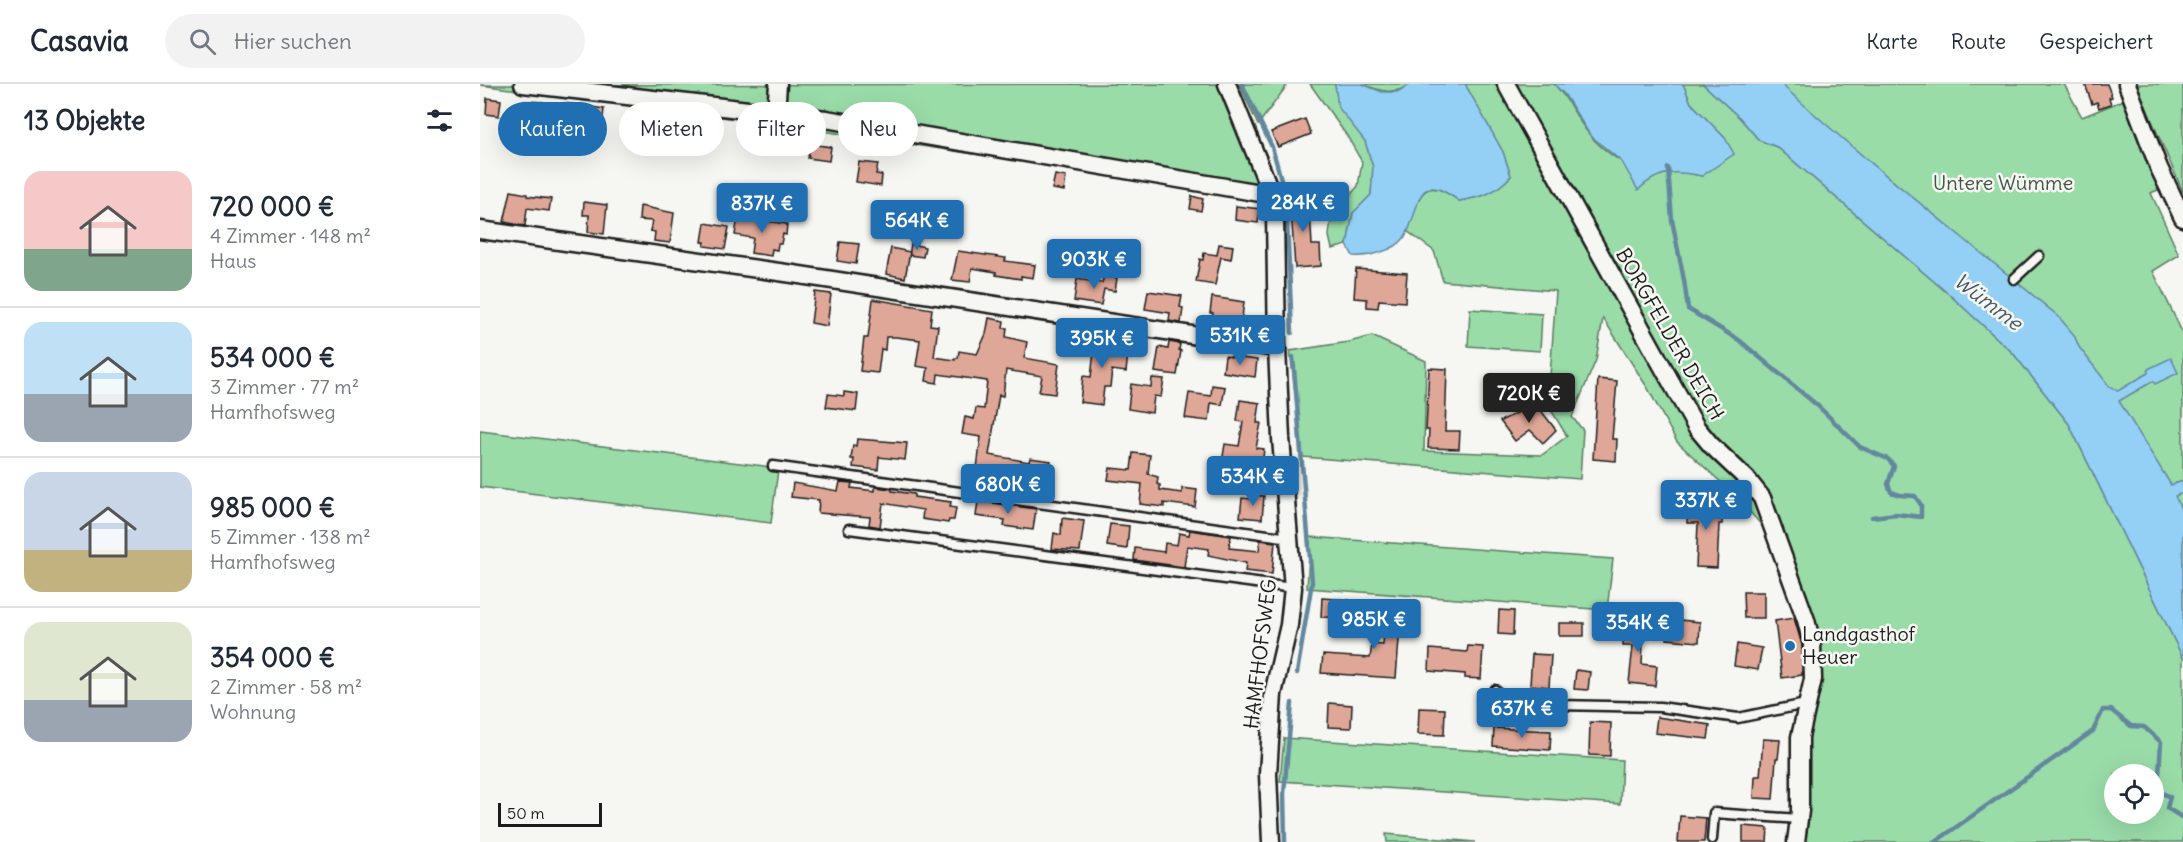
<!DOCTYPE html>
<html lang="de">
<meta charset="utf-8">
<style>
:root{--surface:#fff;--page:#f2f2f3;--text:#1f2937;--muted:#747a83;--line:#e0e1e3;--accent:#1f6fb2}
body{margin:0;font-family:Delius,sans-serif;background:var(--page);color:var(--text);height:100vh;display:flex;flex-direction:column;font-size:22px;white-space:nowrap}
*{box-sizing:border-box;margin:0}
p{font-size:20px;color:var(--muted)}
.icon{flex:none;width:33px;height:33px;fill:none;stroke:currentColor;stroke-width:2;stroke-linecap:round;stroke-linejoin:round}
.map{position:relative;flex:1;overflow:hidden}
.panel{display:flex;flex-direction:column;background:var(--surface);width:480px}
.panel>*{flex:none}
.banner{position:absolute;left:18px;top:18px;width:570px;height:54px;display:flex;gap:12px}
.buttons{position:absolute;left:1624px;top:680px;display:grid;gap:12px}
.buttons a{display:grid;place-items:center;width:60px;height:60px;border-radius:50%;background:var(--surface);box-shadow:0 6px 24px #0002;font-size:30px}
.scale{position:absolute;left:18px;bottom:15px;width:104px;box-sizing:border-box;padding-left:6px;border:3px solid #1c1c1c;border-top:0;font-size:16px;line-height:21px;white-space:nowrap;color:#1c1c1c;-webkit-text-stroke:4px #f6f6f2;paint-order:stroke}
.price{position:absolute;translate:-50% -51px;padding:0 14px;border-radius:6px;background:var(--accent);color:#fff;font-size:20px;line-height:39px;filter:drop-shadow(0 2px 3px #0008)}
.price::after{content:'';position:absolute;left:50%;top:36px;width:18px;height:14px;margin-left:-9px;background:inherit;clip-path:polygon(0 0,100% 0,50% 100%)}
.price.on{background:#222;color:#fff}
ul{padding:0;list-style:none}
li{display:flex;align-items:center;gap:18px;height:150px;padding:0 24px}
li+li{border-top:2px solid var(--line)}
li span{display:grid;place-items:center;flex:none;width:168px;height:120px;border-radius:18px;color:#555}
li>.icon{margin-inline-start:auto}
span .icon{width:72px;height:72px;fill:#fffc;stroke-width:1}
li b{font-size:26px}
h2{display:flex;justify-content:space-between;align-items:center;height:72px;padding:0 24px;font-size:26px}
.tag{padding:0 21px;border-radius:27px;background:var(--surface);box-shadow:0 6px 24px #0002;font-size:21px;line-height:54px}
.tag.on{background:var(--accent);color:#fff}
header{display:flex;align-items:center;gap:36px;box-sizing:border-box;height:84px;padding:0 30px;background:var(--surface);border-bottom:2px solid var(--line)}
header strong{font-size:28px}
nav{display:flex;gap:33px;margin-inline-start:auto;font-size:21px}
.search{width:420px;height:54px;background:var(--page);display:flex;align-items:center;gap:15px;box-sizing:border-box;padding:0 21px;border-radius:33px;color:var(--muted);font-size:22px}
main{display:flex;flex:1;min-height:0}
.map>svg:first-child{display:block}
.green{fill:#99dca8;stroke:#5a7c62;stroke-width:1.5;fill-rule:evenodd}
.water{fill:#94d0f5;stroke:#64889e;stroke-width:1.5}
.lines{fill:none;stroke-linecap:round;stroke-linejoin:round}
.stream{stroke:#64889e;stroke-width:4.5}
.building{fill:#dfa797;stroke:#1c1c1c;stroke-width:1.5}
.lane-casing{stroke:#1c1c1c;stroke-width:13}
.street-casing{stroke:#1c1c1c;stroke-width:21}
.lane{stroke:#f6f6f2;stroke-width:8}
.street{stroke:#f6f6f2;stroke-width:16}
.poi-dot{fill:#1f6fb2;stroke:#f6f6f2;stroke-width:2}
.labels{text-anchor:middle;stroke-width:5;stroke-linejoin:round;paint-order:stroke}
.park-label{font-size:20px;fill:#425646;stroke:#f6f6f2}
.street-label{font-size:20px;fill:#1c1c1c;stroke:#f6f6f2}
.poi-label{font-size:20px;fill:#1c1c1c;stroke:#f6f6f2;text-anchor:start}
.water-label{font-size:21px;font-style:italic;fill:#465b68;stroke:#f6f6f2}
</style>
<header>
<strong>Casavia</strong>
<div class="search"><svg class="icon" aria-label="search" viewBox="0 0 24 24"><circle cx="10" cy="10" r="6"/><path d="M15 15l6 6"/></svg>Hier suchen</div>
<nav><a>Karte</a><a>Route</a><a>Gespeichert</a></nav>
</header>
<main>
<section class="panel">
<h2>13 Objekte<svg class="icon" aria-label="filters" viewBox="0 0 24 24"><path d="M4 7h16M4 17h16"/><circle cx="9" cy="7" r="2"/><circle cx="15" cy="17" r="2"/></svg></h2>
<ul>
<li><span style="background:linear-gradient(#f6c9c9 65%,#7fa58c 0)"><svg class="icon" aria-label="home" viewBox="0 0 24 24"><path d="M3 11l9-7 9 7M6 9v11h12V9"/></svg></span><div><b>720 000 €</b><p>4 Zimmer · 148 m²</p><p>Haus</p></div></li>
<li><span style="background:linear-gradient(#bfe0f5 60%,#9aa5b1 0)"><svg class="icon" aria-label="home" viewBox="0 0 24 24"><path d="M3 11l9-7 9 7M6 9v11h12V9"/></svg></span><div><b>534 000 €</b><p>3 Zimmer · 77 m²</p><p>Hamfhofsweg</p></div></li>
<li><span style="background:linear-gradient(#c9d6e8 65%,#c2b280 0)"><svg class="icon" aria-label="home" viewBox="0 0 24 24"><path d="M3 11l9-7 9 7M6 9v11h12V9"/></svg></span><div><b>985 000 €</b><p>5 Zimmer · 138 m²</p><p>Hamfhofsweg</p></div></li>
<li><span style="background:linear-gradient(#dfe7d0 65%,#9aa5b1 0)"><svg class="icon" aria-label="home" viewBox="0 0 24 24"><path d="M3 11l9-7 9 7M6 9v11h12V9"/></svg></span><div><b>354 000 €</b><p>2 Zimmer · 58 m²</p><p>Wohnung</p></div></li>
</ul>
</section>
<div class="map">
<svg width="1703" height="758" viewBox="0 0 1703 758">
<rect width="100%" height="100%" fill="#f6f6f2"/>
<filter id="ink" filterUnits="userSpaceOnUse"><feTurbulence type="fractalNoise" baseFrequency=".0167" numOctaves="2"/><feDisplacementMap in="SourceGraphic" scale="12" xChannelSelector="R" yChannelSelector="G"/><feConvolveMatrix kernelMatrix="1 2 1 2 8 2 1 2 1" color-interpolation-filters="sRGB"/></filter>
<g filter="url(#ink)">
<!-- green -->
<g class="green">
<polygon points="739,0 757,38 784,114 302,41 0,1"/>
<polygon points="759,0 808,0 778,41"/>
<polygon points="830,0 855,0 859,23 885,57 893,83 891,111 873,129 867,161 852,165 849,152 851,134 878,102 882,78 867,52"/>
<path d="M882 0H931L932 1C911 11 904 8 882 0Z"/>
<path d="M985 0H1074C1089 15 1096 34 1109 50 1125 70 1149 82 1171 94L1196 87 1222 92 1245 54 1211 19 1203 0H1223L1260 34 1279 56 1297 63 1471 212 1533 269 1589 340 1703 574V758H1320L1326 642 1336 604 1305 468 1256 412 1197 358 1167 303 1123 234 1116 276 1092 333 1103 346 1100 395 823 373 810 267 869 258 892 252 946 277 944 367 1062 371 1087 352 1068 321 1076 207 963 197 954 167 927 147C939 116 940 87 979 117 1002 113 1014 110 1031 92L1023 68ZM1635 690H1674V729H1635Z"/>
<path d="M1263 0H1584L1602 33 1644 16 1680 105 1671 109 1699 171 1673 187 1703 250V397L1694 400 1698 410 1703 409V523L1602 320ZM1698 288 1676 299 1673 297 1642 315 1638 307 1669 289Z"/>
<polygon points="1656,0 1703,0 1703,108"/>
<polygon points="990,225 1062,230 1060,267 988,262"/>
<polygon points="0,347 284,382 298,386 291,439 0,403"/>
<polygon points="830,453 1133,475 1127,526 827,504"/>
<polygon points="804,654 1142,676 1140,720 800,697"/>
<polygon points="906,750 995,758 907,758"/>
</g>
<!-- water -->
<g class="water">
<path d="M855 0H882L902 8H917L931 0H985L1023 68 1031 92C1014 110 1002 113 979 117 932 81 942 128 924 154 915 167 888 173 873 172L867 161 873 129 891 111 893 83 885 57 858 23Z"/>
<path d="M1074 0H1203L1211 19 1245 54 1254 70 1222 92C1195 87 1180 85 1158 106L1142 78 1110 51 1085 11Z"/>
<path d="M1223 0H1301C1390 82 1486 155 1578 232L1594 251 1599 263 1629 302 1638 307 1668 289V285L1691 274 1698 289 1675 300 1673 297 1639 317 1691 401 1703 397V409L1695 412 1703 429V574L1589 340 1533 269 1471 212 1297 63 1279 56 1260 34Z"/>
</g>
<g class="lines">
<!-- stream -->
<g class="stream">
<polyline points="762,0 792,63 806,113 812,249"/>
<polyline points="1188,84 1192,136 1204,196 1208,225 1259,256 1338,322 1380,363 1408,375 1414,382 1408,400 1411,408 1420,411 1435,412 1441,421 1441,433 1416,430 1392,433"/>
<polyline points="813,273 832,498 817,589"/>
<polyline points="805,758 804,709 812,619"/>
<polyline points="1455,758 1613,647 1623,626 1631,626 1651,642 1664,643 1681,658 1678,707 1690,713 1687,724 1703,734"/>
</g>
</g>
<!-- building -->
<g class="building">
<polygon points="1605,0 1627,0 1632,13 1629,14 1631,20 1619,24 1617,18 1612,20"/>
<polygon points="7,14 21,16 19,32 6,30"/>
<polygon points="44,17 63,18 61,32 43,30"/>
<polygon points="84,19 124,25 122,42 82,40"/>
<polygon points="152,31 189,36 188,48 150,44"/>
<polygon points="825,35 831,50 798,63 791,48"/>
<polygon points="293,54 307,56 305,70 291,68"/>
<polygon points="330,60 351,63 349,77 328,74"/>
<polygon points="379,78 398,80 396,90 402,91 401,102 376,98"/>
<polygon points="575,91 586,93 584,107 572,105"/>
<polygon points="31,107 47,110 47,112 71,115 69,127 47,124 45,142 24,138"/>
<polygon points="829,110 832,161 840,161 841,182 815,184 810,111"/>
<polygon points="712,112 723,115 721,127 710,125"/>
<polygon points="104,118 127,121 124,150 108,148 109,131 103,131"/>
<polygon points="160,122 194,129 190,159 174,157 175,148 170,147 172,137 159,136"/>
<polygon points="756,122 780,125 778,139 755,136"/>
<polygon points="258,133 307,140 306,151 303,150 301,160 298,160 297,166 292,165 291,172 271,169 273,154 255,151"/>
<polygon points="225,139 249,143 245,165 224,162 225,158 222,158"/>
<polygon points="360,158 379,160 376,180 357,177"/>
<polygon points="431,160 445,163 443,173 429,171"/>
<polygon points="739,160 753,162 751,175 741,173 735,201 716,198 720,175 723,176 724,169 737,171"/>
<polygon points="411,164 430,168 425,194 406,190"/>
<polygon points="478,167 526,174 525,177 555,181 553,194 541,192 541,195 516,191 516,188 492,184 490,198 472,196"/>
<polygon points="876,185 927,189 925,218 899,216 898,224 887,223 887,215 874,214"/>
<polygon points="624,191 637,194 635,207 624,205 621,221 594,217 597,195 622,199"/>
<polygon points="668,207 702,212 700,223 703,224 701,239 689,237 690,229 665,225"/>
<polygon points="335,208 351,210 347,242 331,239"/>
<polygon points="732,213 764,218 760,248 731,243 733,229 730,229"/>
<polygon points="393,215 452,225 450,241 458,242 454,273 475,276 475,274 478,274 479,267 497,270 506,250 509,234 524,237 523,244 527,244 526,253 547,258 544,274 579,280 575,310 559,308 562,292 526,286 523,312 519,311 509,371 549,378 550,374 571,377 567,405 558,404 557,412 500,404 501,401 495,400 501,353 482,350 485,333 494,335 496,324 504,325 507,297 458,290 457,299 446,297 448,284 436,282 440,256 416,253 406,253 405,266 401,265 398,289 380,287 384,254 388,254"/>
<polygon points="616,251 638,254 636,269 648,270 646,288 632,286 630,303 624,303 622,321 600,318 603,292 611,293"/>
<polygon points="689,258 700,260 699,266 701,267 697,291 675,288 679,263 688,265"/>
<polygon points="745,272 777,276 775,293 743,288"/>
<polygon points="949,284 967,285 965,347 980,347 979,365 948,364 949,346 946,346"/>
<polygon points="672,294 684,295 681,313 674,312 672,329 648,325 651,300 671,303"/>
<polygon points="1118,295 1137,297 1132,355 1137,355 1136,377 1113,375"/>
<polygon points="732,301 745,303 742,321 731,319 729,337 705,334 709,309 731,312"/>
<polygon points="364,308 378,310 376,327 346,323 348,310 364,312"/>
<polygon points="760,316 780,319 777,339 781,339 776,364 784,365 781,391 741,385 745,360 759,362 763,338 757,337"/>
<polygon points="1056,320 1076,346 1063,359 1050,346 1035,357 1020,337"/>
<polygon points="377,355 427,359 425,376 399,373 398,386 373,383 374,375 371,375 373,361 376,362"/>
<polygon points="653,369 670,371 668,390 678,393 677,400 680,401 680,406 702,409 702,404 717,406 715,423 684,419 684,423 660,420 662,400 628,396 630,384 651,386"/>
<polygon points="360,398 372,399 371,404 395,407 395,403 412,405 412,407 434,410 434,413 471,418 470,423 476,424 474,436 469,436 468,439 442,435 443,426 403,419 400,443 389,441 390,433 338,429 339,416 311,413 313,399 358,407"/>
<polygon points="771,411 784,412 782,435 760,433 762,414 771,415"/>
<polygon points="498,417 556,425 553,446 524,442 525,436 496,432"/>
<polygon points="1208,418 1243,420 1242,440 1239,440 1237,484 1216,483 1218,439 1207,439"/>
<polygon points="582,434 604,437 600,467 572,465 574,449 581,451"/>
<polygon points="630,440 649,442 647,465 627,462"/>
<polygon points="710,446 751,452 749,464 779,467 780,456 795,458 792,490 765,487 766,479 728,471 729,465 707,462 704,483 654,476 655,464 684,468 685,459 697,461 699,449 709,451"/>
<polygon points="1263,508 1284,508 1284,534 1264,534"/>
<polygon points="842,514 869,516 868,534 841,533"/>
<polygon points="906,518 927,519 925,543 920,543 916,594 841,589 843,571 890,574 892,560 903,561"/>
<polygon points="1019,526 1034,527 1033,551 1018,550"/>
<polygon points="1144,534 1164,536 1162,580 1177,582 1175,602 1149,599 1153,562 1143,562"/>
<polygon points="1314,534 1322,561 1322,591 1302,594 1295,537"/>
<polygon points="1189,535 1220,538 1219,558 1187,555"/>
<rect x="1079" y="539" width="25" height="13"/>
<polygon points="1257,560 1282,564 1278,586 1254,582"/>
<polygon points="988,562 1003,563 1001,595 985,594 985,590 949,587 950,565 987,568"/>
<polygon points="1052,570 1071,571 1069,603 1050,601"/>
<polygon points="1096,586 1110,588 1108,606 1094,605"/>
<polygon points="849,619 872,621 871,644 848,643"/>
<polygon points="939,624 965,625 964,651 938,650"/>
<polygon points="1177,633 1230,641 1228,655 1175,649"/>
<polygon points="1110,638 1131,639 1130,672 1109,671"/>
<polygon points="1014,644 1071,647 1070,666 1013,662"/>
<polygon points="1283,655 1300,656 1298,675 1296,675 1293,715 1274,714 1275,692 1280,692"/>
<polygon points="1200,732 1226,734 1224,758 1198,758"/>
<polygon points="1263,742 1288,744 1287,758 1263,758"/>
</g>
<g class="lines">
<defs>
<g id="lane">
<polyline points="1534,195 1559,172"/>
<polyline points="293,382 810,454"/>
<polyline points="369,445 813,504"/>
<polyline points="1015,606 1030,620 1180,623 1258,634 1326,620"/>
<polyline points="1232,755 1234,729 1319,735"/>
</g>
<g id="street">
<polyline points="43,0 346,35 792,111"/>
<polyline points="747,0 792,111 795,131 797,264 801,354 813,504 809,541 793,610 788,690 791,758"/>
<polyline points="1026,0 1216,343 1231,361 1267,395 1282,414 1326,536 1332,560 1333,595 1320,653 1320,727 1316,758"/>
<polyline points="1647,0 1679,84 1703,134"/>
<polyline points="296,30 298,0"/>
<polyline points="0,146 313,190 797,264"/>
</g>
</defs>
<!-- lane casing -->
<use href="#lane" class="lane-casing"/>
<!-- street casing -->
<use href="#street" class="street-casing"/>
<!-- lane -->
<use href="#lane" class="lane"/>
<!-- street -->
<use href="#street" class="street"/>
</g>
</g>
<!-- markers -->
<circle class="poi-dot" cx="1310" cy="562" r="6"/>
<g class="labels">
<!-- park labels -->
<g class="park-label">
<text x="1523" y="106">Untere Wümme</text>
</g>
<!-- street labels -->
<g class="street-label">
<text transform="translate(1190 250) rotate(60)" y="7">BORGFELDER DEICH</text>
<text transform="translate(780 570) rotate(-83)" y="7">HAMFHOFSWEG</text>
</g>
<!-- poi labels -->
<g class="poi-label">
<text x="1322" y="557">Landgasthof<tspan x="1322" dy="23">Heuer</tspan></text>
</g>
<!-- water labels -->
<g class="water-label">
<text transform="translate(1508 218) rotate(37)" y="7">Wümme</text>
</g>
</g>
</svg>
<div class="buttons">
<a><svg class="icon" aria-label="locate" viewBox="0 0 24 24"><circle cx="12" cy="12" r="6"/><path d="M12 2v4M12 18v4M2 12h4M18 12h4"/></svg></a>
</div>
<div class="scale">50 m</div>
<b class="price" style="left:823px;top:149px">284K €</b>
<b class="price" style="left:282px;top:150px">837K €</b>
<b class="price" style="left:437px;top:167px">564K €</b>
<b class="price" style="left:614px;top:206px">903K €</b>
<b class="price" style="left:760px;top:282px">531K €</b>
<b class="price" style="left:622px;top:285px">395K €</b>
<b class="price on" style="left:1049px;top:340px">720K €</b>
<b class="price" style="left:773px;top:423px">534K €</b>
<b class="price" style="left:528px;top:431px">680K €</b>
<b class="price" style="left:1226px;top:447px">337K €</b>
<b class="price" style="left:894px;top:566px">985K €</b>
<b class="price" style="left:1158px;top:569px">354K €</b>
<b class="price" style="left:1042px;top:655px">637K €</b>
<div class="banner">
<a class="tag on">Kaufen</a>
<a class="tag">Mieten</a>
<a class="tag">Filter</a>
<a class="tag">Neu</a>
</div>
</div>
</main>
